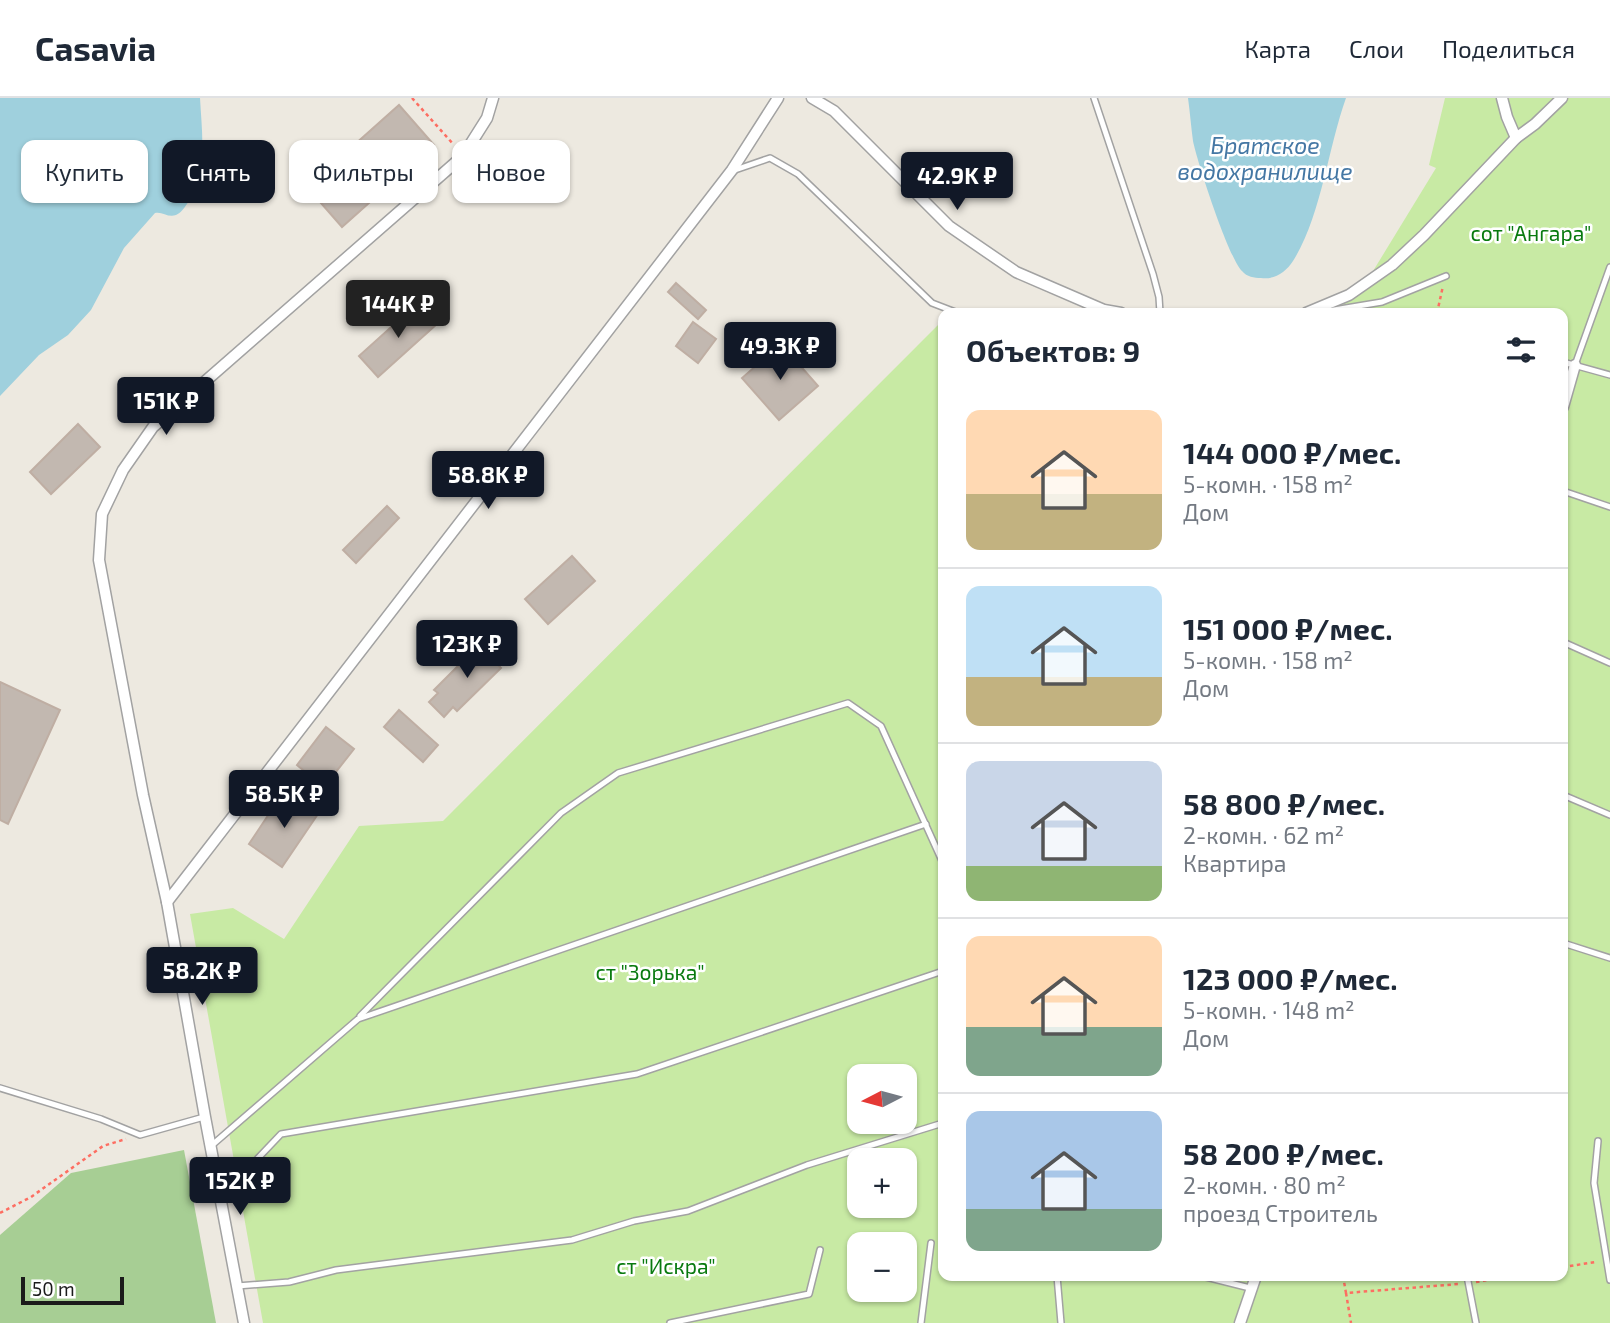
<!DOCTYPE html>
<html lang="ru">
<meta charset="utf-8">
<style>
:root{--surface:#fff;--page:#f2f2f3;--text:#1f2937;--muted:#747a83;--line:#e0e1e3;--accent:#111827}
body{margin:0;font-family:"Exo 2",sans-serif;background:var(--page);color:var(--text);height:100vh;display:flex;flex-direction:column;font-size:26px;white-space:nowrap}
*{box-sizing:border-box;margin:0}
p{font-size:23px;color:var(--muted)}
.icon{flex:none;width:38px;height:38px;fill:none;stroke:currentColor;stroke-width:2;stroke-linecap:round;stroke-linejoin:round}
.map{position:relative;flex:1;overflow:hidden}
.side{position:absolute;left:938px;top:210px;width:630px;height:973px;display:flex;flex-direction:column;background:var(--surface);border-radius:14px;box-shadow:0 2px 5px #0004}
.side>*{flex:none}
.banner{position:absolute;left:21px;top:42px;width:665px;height:63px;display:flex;gap:14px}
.needle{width:46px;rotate:264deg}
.tools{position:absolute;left:847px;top:966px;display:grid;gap:14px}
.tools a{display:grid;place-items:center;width:70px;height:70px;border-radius:14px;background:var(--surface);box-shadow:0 2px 5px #0004;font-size:35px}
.scale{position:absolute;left:21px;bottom:18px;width:103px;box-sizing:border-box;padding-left:7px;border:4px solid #1b1b1b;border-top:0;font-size:19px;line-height:24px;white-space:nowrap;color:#1b1b1b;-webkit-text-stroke:5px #fff;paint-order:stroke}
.price{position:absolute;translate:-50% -60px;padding:0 16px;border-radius:7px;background:var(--accent);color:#fff;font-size:23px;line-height:46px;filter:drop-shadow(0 2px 4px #0008)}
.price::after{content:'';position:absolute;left:50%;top:42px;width:21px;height:16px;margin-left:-10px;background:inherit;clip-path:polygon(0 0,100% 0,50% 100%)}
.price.selected{background:#222;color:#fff}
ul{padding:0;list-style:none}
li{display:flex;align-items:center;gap:21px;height:175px;padding:0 28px}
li+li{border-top:2px solid var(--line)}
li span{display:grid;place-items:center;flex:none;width:196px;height:140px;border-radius:14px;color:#555}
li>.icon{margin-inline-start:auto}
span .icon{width:84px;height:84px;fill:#fffc;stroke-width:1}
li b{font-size:30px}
h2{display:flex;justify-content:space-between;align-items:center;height:84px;padding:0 28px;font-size:30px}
.chip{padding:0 24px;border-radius:14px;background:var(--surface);box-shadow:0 2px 5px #0004;font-size:24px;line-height:63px}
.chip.selected{background:var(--accent);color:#fff}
header{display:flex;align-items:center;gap:42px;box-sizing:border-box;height:98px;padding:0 35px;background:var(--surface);border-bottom:2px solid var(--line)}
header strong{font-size:33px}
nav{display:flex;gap:38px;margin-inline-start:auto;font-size:24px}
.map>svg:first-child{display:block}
.grass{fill:#c8eaa4;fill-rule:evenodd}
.forest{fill:#a7ce94}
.water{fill:#9fd0dd}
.building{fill:#c2b8b0;stroke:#bfaea3;stroke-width:2}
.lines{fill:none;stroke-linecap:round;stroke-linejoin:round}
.lane-casing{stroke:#a2a2a2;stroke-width:8}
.street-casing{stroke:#a2a2a2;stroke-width:13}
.path{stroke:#fd6e62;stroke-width:2.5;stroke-dasharray:3.5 3.5;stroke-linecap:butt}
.lane{stroke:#fff;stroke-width:5}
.street{stroke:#fff;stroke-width:10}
.labels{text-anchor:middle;stroke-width:5;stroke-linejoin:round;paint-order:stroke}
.park-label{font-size:21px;fill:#097a0f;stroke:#fff}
.water-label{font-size:23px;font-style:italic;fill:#4477a4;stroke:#fff}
</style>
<header>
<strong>Casavia</strong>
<nav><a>Карта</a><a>Слои</a><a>Поделиться</a></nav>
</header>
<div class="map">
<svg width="1610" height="1225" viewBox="0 0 1610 1225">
<rect width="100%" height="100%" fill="#ede9e0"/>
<!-- grass -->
<path class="grass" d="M1445 0H1610V1225H263L190 816 233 810 284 841 359 728 443 723 939 226 943 227V1178H1563V215H1329L1359 196 1436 70 1429 67ZM859 978H905V1024H859ZM859 1062H905V1108H859ZM859 1146H905V1192H859Z"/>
<!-- forest -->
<polygon class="forest" points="184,1052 216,1225 0,1225 0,1137 71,1075"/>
<!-- water -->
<g class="water">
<path d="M0 0H200C202 37 208 74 187 106 184 110 181 115 176 117 168 120 162 113 155 115L124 150 91 212 68 237 39 257 0 298Z"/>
<path d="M1188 0H1346C1328 50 1321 119 1293 163 1286 174 1274 182 1261 180 1254 180 1247 179 1242 173 1229 161 1197 63 1193 43 1191 29 1190 14 1188 0Z"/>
</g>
<!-- building -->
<g class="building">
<polygon points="399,7 434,47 342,129 307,89"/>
<polygon points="676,185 706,212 698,221 668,194"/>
<polygon points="418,205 437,226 378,279 359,258"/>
<polygon points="693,224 716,241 698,265 676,248"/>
<polygon points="781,246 818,288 779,322 742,280"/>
<polygon points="78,326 100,349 51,396 30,374"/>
<polygon points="387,408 399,420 356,465 343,452"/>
<polygon points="572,458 595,483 548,526 525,501"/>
<polygon points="494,546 504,557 496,565 501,570 457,613 453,609 444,619 429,604 438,595 434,592 479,547 486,554"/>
<polygon points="0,584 60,612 8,726 0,722"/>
<polygon points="399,612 438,647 423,664 384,629"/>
<polygon points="326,629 354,651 324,689 297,667"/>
<polygon points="281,698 301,711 306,703 320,713 282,769 249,746"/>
</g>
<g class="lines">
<defs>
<g id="lane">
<polyline points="1094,0 1153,176 1159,199 1160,215"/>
<polyline points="735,72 770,60 798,76 932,205 958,215"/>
<polyline points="1316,215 1382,204 1446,178"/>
<polyline points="1563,264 1610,277"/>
<polyline points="1575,267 1610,169"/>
<polyline points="1563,393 1610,409"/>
<polyline points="1563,544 1610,565"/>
<polyline points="1563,697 1610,717"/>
<polyline points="1563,845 1610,860"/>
<polyline points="360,918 561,715 618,675 848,605 881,628 943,765"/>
<polyline points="0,990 101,1021 140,1037 204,1019"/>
<polyline points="1598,1043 1594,1085 1610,1182"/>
<polyline points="211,1048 358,921 926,726"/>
<polyline points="220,1100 281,1036 637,976 943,873"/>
<polyline points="1057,1178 1061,1225"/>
<polyline points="1202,1178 1250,1190"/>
<polyline points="1467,1178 1476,1225"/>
<polyline points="237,1188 289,1184 336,1172 572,1142 634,1123 688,1113 807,1067 943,1025"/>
<polyline points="670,1225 809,1196 820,1152"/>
<polyline points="921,1225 931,1145"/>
</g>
<g id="street">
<polyline points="812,0 834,13 949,128 1016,174 1104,212 1121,215"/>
<polyline points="1502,0 1507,19 1516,40"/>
<polyline points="1306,215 1349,197 1392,167 1424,137 1516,40 1535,26 1562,0"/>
<polyline points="1563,309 1575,267"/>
<polyline points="167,804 732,72 778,0"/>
<polyline points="244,1225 205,1019 167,804 143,697 99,462 102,416 123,372 153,329 463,58 487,20 493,0"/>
<polyline points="1240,1225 1256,1178"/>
</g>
</defs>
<!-- lane casing -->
<use href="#lane" class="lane-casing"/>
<!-- street casing -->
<use href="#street" class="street-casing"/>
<!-- path -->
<g class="path">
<polyline points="412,0 454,47"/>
<polyline points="1437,215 1443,188"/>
<polyline points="0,1115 31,1099 103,1048 126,1041"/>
<polyline points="1563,1169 1596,1164"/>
<polyline points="1343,1178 1346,1195 1459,1186"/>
<polyline points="1476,1184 1511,1178"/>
<polyline points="1346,1195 1351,1225"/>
</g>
<!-- lane -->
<use href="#lane" class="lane"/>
<!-- street -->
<use href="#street" class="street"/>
</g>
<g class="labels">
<!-- park labels -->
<g class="park-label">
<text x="1531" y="143">сот "Ангара"</text>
<text x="650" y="882">ст "Зорька"</text>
<text x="666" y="1176">ст "Искра"</text>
</g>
<!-- water labels -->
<g class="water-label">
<text x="1265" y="56">Братское<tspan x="1265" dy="26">водохранилище</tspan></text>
</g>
</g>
</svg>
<div class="tools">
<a><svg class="needle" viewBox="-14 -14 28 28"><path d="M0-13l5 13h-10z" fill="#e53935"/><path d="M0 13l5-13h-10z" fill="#747a83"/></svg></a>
<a>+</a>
<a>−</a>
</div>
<div class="scale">50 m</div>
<b class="price" style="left:957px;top:114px">42.9K ₽</b>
<b class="price selected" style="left:398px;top:242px">144K ₽</b>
<b class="price" style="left:780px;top:284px">49.3K ₽</b>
<b class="price" style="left:166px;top:339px">151K ₽</b>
<b class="price" style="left:488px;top:413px">58.8K ₽</b>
<b class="price" style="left:467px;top:582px">123K ₽</b>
<b class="price" style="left:284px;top:732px">58.5K ₽</b>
<b class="price" style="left:202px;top:909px">58.2K ₽</b>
<b class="price" style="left:240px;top:1119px">152K ₽</b>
<div class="banner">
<a class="chip">Купить</a>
<a class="chip selected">Снять</a>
<a class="chip">Фильтры</a>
<a class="chip">Новое</a>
</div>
<section class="side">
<h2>Объектов: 9<svg class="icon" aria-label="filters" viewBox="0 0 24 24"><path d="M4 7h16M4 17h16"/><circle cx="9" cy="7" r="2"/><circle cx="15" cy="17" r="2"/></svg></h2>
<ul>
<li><span style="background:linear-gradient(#ffd9b3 60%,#c2b280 0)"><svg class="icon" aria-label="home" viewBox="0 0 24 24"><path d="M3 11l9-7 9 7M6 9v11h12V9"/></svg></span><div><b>144 000 ₽/мес.</b><p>5-комн. · 158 m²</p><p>Дом</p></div></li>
<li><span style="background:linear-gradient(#bfe0f5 65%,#c2b280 0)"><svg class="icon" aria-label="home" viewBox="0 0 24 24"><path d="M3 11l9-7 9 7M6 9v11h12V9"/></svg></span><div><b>151 000 ₽/мес.</b><p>5-комн. · 158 m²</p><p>Дом</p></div></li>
<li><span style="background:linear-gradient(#c9d6e8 75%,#8fb573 0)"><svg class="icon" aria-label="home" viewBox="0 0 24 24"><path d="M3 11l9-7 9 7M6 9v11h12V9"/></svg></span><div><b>58 800 ₽/мес.</b><p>2-комн. · 62 m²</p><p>Квартира</p></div></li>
<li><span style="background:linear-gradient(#ffd9b3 65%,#7fa58c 0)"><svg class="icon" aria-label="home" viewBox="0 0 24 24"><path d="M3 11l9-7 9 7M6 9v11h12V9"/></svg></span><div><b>123 000 ₽/мес.</b><p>5-комн. · 148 m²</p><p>Дом</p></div></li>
<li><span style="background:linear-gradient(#a9c7e8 70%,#7fa58c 0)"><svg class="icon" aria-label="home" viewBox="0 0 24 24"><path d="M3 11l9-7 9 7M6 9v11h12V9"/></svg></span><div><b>58 200 ₽/мес.</b><p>2-комн. · 80 m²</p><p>проезд Строитель</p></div></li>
</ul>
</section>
</div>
